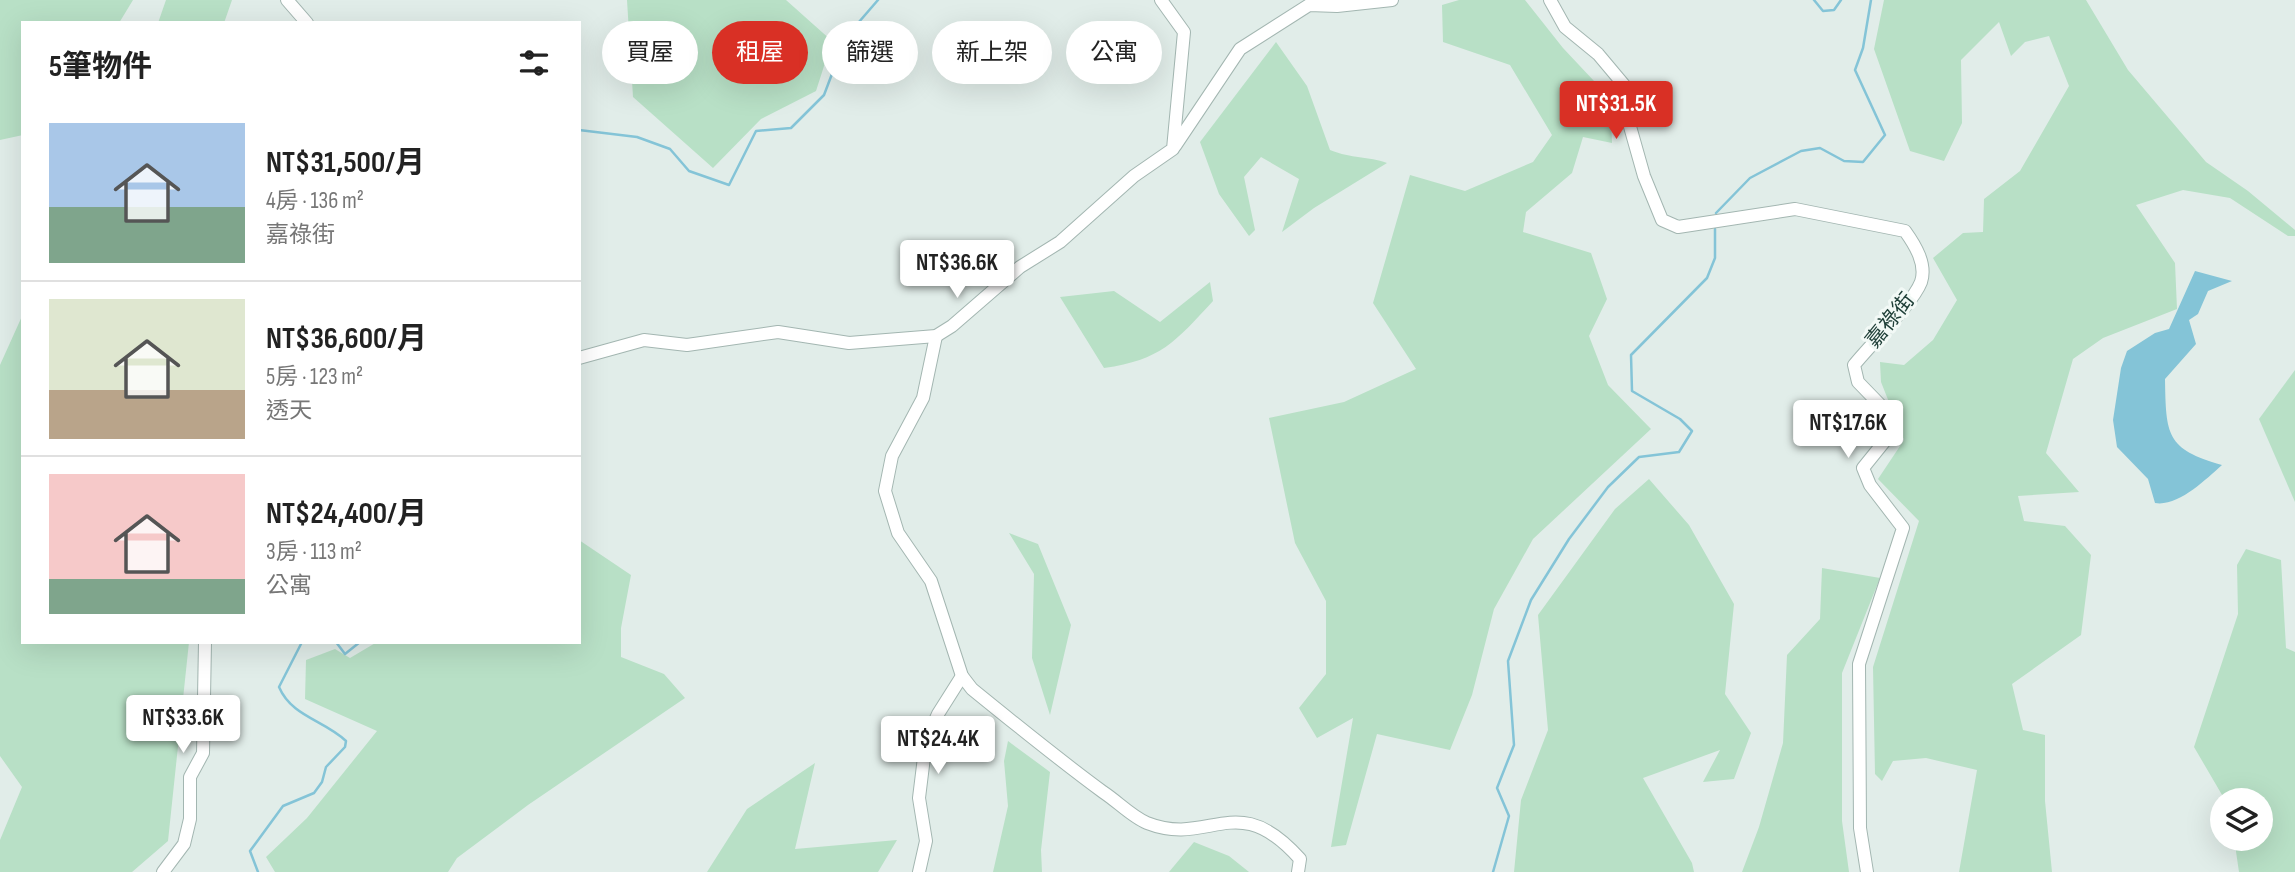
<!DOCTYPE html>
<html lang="zh-TW">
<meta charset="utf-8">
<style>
:root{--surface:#fff;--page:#f6f6f6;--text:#222;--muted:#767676;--line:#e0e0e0;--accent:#d93025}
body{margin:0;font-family:"Sofia Sans Condensed","Noto Sans TC",sans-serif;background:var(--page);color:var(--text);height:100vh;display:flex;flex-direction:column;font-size:26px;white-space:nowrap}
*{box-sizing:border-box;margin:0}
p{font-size:23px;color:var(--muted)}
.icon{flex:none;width:38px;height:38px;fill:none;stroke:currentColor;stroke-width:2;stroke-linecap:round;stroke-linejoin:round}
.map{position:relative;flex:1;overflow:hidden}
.drawer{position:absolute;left:21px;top:21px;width:560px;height:623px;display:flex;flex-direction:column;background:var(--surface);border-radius:0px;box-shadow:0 7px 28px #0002}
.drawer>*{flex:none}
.banner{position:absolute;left:602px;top:21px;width:665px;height:63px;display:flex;gap:14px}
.controls{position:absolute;left:2210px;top:788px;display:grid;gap:14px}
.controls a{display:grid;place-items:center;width:63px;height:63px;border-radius:50%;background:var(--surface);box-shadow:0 7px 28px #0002;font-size:35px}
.price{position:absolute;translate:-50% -60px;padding:0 16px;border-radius:7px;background:#fff;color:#222;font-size:23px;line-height:46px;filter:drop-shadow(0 2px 4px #0008)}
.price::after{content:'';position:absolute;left:50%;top:42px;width:21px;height:16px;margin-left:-10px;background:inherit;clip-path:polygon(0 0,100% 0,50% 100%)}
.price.selected{background:var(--accent);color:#fff}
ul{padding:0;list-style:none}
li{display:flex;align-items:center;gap:21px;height:175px;padding:0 28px}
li+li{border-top:2px solid var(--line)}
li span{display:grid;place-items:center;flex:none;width:196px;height:140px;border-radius:0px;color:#555}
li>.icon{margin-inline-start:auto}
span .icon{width:84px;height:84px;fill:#fffc;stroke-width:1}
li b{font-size:30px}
h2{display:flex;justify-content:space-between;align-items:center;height:84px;padding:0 28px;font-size:30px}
.pill{padding:0 24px;border-radius:32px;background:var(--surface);box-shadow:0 7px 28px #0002;font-size:24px;line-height:63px}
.pill.selected{background:var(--accent);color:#fff}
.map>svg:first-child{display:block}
.green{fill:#b8e0c6}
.water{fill:#84c4d7}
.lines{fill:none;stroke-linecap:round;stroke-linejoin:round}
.stream{stroke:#84c4d7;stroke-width:2.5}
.minor-casing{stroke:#a3b6b1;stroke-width:14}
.minor{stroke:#fff;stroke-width:12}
.labels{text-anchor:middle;stroke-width:6;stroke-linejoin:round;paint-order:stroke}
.street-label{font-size:21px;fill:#204039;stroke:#f2f9f6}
</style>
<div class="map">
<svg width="2295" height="872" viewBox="0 0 2295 872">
<rect width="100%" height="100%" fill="#e1ede9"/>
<!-- green -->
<g class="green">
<polygon points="0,0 133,0 119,23 23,23 23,135 0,140"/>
<polygon points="166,0 232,0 224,23 158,23"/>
<polygon points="627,0 786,0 832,41 816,91 761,119 713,168 633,97"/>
<polygon points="1459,0 1525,0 1563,48 1610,98 1612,143 1583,137 1572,173 1526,212 1523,232 1591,253 1607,299 1589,336 1608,385 1651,429 1533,539 1494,609 1472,695 1450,750 1377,734 1346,845 1331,847 1353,718 1317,738 1299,708 1326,674 1326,601 1295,543 1269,418 1344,402 1416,369 1373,303 1410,175 1465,191 1533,162 1552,135 1510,65 1443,42 1442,5"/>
<polygon points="1884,0 2086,0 2128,70 2206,162 2248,191 2295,230 2295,236 2288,236 2230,198 2183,190 2136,205 2175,263 2177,309 2103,338 2073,359 2046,453 2079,492 2018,496 2024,521 2065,526 2091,555 2081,635 2012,684 2023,730 2045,735 2045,801 2052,872 1959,872 1977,770 1926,758 1893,761 1882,781 1875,774 1873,667 1919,521 1878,479 1904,440 1881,382 1880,362 1904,365 1933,340 1957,300 1933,258 1963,233 1983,232 1984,199 2020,171 2069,86 2049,36 2025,42 2011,56 1999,22 1961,60 1962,123 1944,161 1910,151 1874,49"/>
<path d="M1276 42 1307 86 1330 150C1352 159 1368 156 1387 163L1314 208 1282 232 1299 179 1261 157 1244 177 1255 230 1249 236 1219 194 1200 142Z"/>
<path d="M1210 282 1213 301C1175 342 1161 360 1104 368L1060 297 1114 291 1160 322Z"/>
<polygon points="23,314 23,642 189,642 168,841 132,872 0,872 0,840 22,787 0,756 0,365"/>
<polygon points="2295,370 2295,502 2259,419"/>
<polygon points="1649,479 1689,525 1734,604 1725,694 1751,733 1734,779 1703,782 1720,750 1643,778 1692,863 1694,872 1514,872 1521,800 1548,730 1538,615 1615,509"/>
<polygon points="1009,533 1038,544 1071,625 1050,715 1032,658 1034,574"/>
<polygon points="579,540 631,575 621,628 621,657 664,674 685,698 528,805 457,858 448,872 275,872 266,857 307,818 377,731 305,699 306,660 335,649 350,658 377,642 579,642"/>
<polygon points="2246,549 2281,560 2286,648 2295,652 2295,872 2239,872 2234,838 2261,838 2261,800 2225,800 2194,747 2238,614 2237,565"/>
<polygon points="1822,568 1880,578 1842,673 1842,821 1849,872 1742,872 1759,827 1783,743 1787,655 1820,619"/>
<polygon points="1008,741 1050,772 1041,850 1042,872 993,872 1008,806 1004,761"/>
<polygon points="815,763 795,849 897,840 878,872 707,872 747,809"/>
<polygon points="1194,842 1229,856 1249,872 1169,872"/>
</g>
<!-- water -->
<path class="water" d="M2195 271 2232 281 2208 291 2198 314 2189 320 2196 344 2165 379C2166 435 2166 449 2222 465 2205 480 2178 507 2155 503L2148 479 2117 447 2113 420 2121 368 2127 351 2155 333 2169 329Z"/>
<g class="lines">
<!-- stream -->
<g class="stream">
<polyline points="1814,0 1823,11 1834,10 1841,0"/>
<polyline points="579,130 637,137 670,149 689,171 729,185 756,131 791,128 824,95 846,37 878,0"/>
<polyline points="1716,213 1750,178 1801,151 1820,148 1844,161 1863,162 1885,135 1855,70 1863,48 1871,0"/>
<polyline points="336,642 345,654 360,642"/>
<path d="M258 872 250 851 283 806 314 793 322 782 326 767 345 747 346 741C324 720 292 717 279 687L302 642"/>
<polyline points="1493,872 1509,816 1497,788 1514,745 1508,661 1531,600 1569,539 1608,487 1639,457 1679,452 1692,431 1680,419 1632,391 1631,355 1707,278 1715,258 1715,229"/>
</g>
<defs>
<g id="minor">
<polyline points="287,0 307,23"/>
<path d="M1550 0 1565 27 1598 54 1624 85 1629 123 1644 176 1662 220 1678 227 1795 209 1905 231C1915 245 1927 264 1921 282 1913 303 1870 345 1854 365L1858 382 1888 413 1891 427 1888 437 1863 468 1870 485 1903 528 1859 664 1860 828 1867 872"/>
<polyline points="1175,146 1240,49 1309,5 1337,6 1392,0"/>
<path d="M936 336 923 398 892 456 885 491 898 533 931 581 962 676 972 689C1015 724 1058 759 1103 792 1117 801 1132 817 1147 823 1211 848 1236 787 1300 859L1298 872"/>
<polyline points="579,358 644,340 687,345 778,332 849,343 936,336 952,326 1020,267 1060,242 1134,176 1173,149 1184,32 1161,0"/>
<polyline points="163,872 184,844 190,819 190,777 203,753 205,642"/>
<polyline points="919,872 926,841 919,798 926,741 938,714 962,676"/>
</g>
</defs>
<!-- minor casing -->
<use href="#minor" class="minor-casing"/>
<!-- minor -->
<use href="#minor" class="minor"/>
</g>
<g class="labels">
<!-- street labels -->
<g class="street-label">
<text transform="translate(1890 320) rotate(-51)" y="7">嘉祿街</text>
</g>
</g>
</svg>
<div class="controls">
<a><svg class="icon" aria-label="layers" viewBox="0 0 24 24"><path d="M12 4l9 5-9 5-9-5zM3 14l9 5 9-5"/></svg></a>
</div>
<b class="price selected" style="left:1616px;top:141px">NT$31.5K</b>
<b class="price" style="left:957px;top:300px">NT$36.6K</b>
<b class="price" style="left:1848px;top:460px">NT$17.6K</b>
<b class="price" style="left:183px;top:755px">NT$33.6K</b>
<b class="price" style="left:938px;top:776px">NT$24.4K</b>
<div class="banner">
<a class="pill">買屋</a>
<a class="pill selected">租屋</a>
<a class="pill">篩選</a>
<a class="pill">新上架</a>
<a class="pill">公寓</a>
</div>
<section class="drawer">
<h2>5筆物件<svg class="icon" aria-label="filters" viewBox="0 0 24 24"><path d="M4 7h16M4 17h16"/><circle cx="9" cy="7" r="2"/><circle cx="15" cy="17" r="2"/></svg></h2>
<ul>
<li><span style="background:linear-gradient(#a9c7e8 60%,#7fa58c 0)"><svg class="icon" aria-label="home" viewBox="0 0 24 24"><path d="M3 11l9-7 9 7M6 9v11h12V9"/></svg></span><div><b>NT$31,500/月</b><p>4房 · 136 m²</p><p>嘉祿街</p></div></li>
<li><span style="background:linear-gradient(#dfe7d0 65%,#b9a48a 0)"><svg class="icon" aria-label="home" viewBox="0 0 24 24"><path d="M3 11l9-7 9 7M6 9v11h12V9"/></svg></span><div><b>NT$36,600/月</b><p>5房 · 123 m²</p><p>透天</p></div></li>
<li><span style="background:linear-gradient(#f6c9c9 75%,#7fa58c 0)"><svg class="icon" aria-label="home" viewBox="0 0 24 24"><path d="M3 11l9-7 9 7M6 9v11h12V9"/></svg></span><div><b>NT$24,400/月</b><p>3房 · 113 m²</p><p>公寓</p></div></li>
</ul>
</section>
</div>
